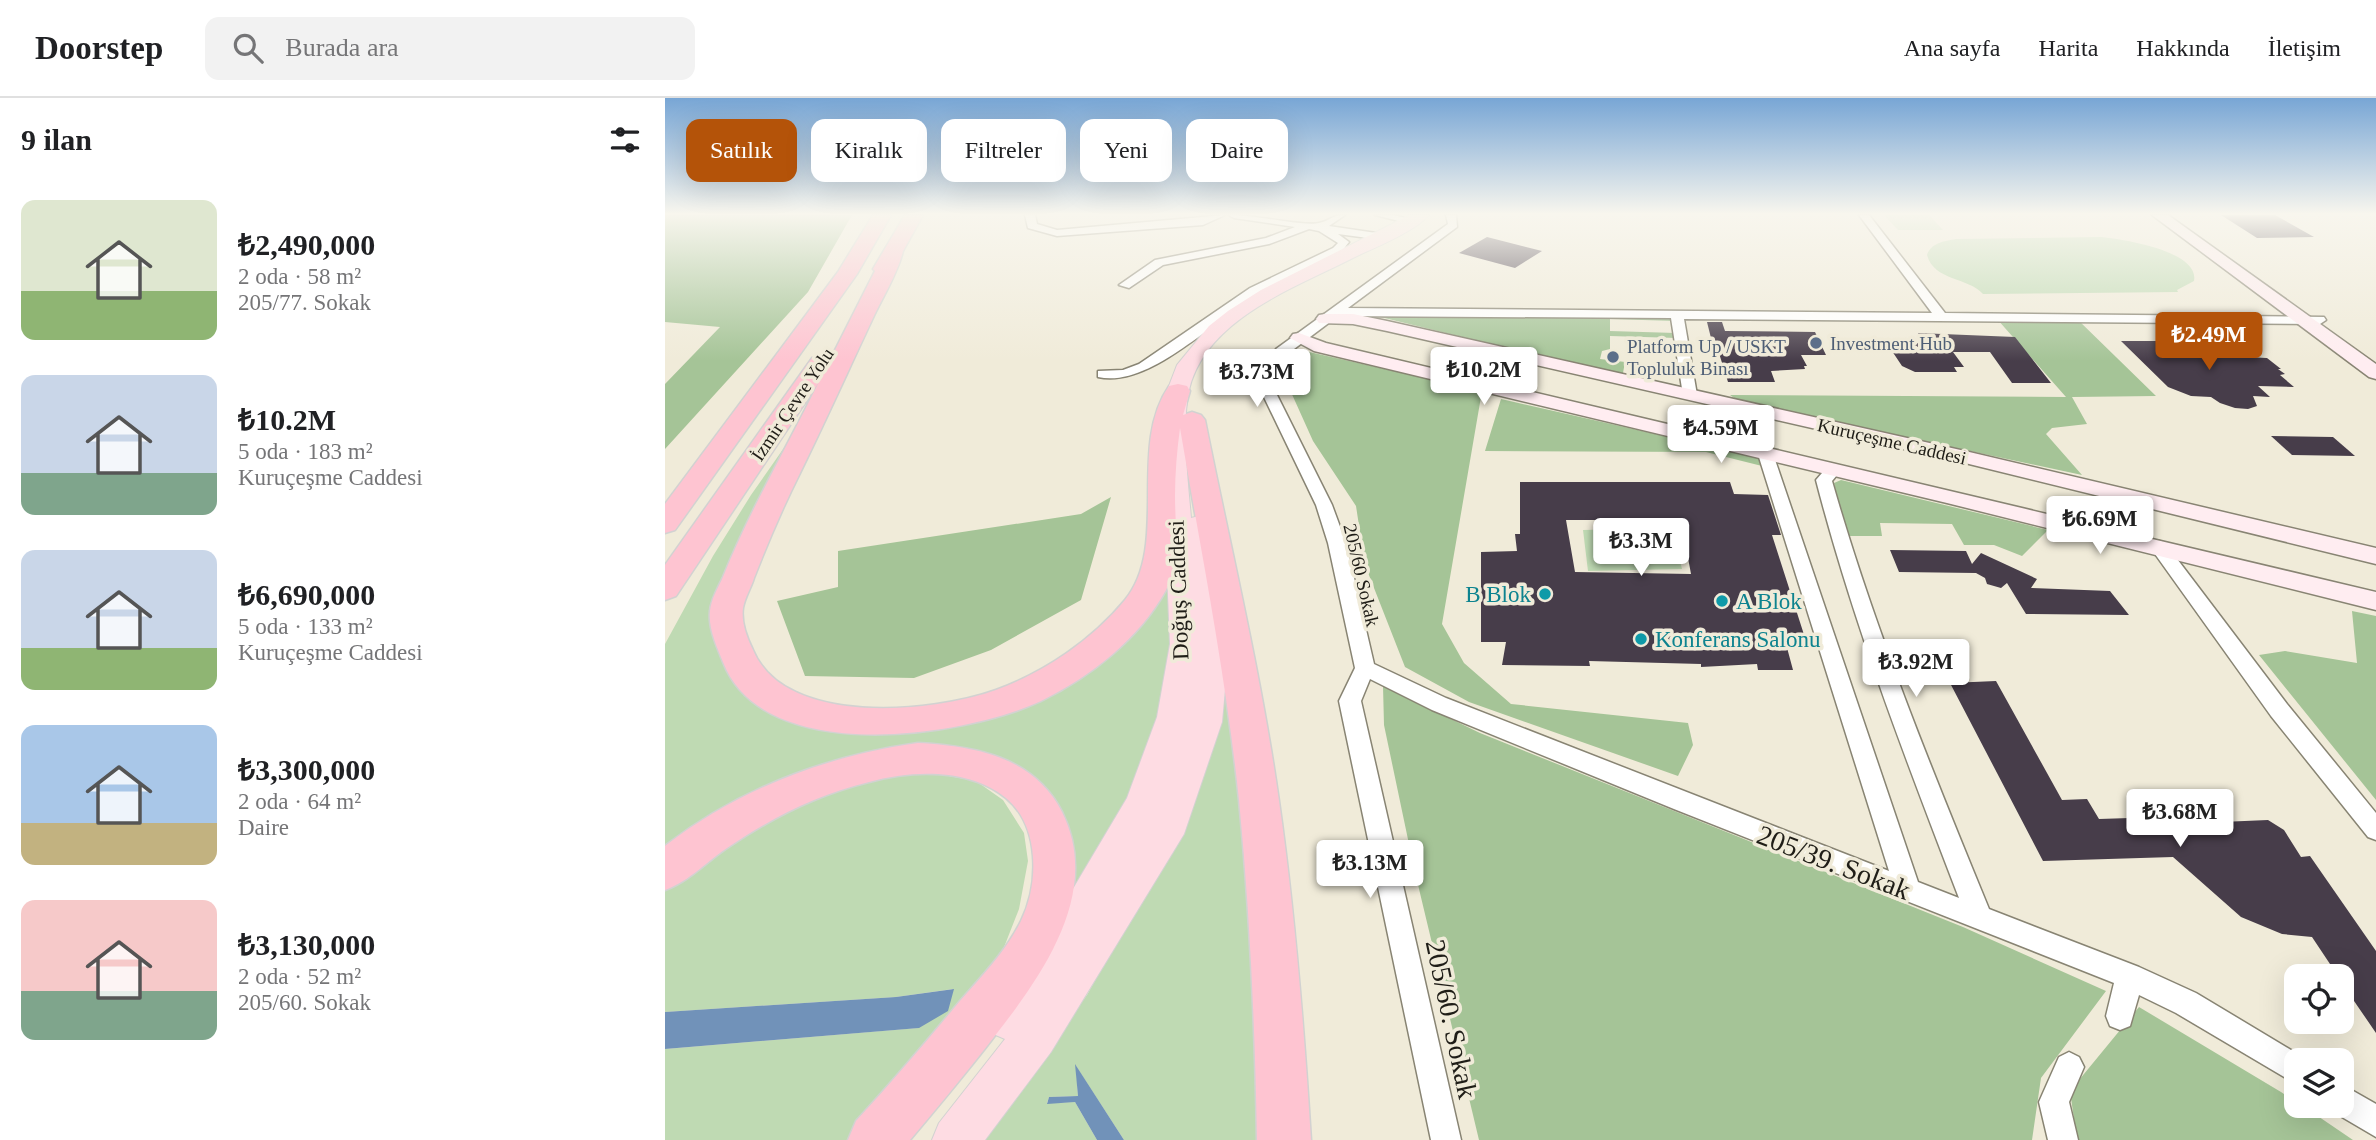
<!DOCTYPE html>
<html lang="tr">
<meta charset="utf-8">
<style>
:root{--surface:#fff;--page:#f2f2f2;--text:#202124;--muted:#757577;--line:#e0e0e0;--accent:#b45309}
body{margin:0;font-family:"Times New Roman",serif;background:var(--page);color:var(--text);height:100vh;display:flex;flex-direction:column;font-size:26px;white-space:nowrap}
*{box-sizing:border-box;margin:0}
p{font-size:23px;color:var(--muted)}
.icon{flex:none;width:38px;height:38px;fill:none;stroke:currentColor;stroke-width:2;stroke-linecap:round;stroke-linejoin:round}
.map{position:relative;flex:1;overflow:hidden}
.panel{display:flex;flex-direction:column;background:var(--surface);width:665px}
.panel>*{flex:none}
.banner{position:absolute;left:21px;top:21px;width:665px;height:63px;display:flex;gap:14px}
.fabs{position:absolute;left:1619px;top:866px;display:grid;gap:14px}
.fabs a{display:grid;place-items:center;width:70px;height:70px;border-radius:14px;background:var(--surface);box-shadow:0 7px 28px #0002;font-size:35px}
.price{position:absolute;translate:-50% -60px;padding:0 16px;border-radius:7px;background:#fff;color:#222;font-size:23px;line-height:46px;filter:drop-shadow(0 2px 4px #0008)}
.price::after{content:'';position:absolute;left:50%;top:42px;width:21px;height:16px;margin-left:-10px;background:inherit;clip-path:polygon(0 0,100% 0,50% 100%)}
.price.active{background:var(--accent);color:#fff}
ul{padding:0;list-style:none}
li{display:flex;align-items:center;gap:21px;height:175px;padding:0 21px}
li span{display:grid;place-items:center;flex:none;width:196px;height:140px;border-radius:14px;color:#555}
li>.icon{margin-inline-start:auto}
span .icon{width:84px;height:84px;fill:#fffc;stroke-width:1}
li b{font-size:30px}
h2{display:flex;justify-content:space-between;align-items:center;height:84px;padding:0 21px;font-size:30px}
.tag{padding:0 24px;border-radius:14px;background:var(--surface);box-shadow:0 7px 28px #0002;font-size:24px;line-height:63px}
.tag.active{background:var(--accent);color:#fff}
header{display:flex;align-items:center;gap:42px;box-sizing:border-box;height:98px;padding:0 35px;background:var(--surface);border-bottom:2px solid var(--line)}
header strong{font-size:33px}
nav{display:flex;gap:38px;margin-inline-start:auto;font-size:24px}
.search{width:490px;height:63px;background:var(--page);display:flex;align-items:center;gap:18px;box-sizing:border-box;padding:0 24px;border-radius:14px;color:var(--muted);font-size:26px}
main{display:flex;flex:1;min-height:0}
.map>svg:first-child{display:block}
.green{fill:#bfdab3}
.forest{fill:#a5c497}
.water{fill:#7192b9}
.building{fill:#473d4a;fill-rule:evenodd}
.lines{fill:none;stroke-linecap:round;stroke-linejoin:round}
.street-casing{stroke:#888473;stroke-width:3}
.secondary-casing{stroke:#888473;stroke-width:3}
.primary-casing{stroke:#d2d2d1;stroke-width:2}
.highway-casing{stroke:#d2d2d1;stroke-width:3}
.street{fill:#fff;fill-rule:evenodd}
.secondary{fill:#ffedf1;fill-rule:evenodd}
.primary{fill:#fedce3;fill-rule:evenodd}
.highway{fill:#fec4d1;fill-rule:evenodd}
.service-dot{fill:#5c6f8a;stroke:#f0ebd9;stroke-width:2.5}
.culture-dot{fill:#0f9aa8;stroke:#f0ebd9;stroke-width:2.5}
.labels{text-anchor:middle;stroke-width:7;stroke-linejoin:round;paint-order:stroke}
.far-service-label{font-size:19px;fill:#4e5e75;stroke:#f0ebd9;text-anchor:start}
.far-street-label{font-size:19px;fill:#1f1d17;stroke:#f0ebd9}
.street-label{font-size:23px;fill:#1f1d17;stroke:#f0ebd9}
.culture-label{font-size:23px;fill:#0d838f;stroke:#f0ebd9;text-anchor:start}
.near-street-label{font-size:28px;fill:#1f1d17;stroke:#f0ebd9}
</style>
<header>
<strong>Doorstep</strong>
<div class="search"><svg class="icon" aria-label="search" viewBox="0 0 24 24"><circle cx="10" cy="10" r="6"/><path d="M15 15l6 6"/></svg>Burada ara</div>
<nav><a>Ana sayfa</a><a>Harita</a><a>Hakkında</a><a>İletişim</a></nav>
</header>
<main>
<section class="panel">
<h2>9 ilan<svg class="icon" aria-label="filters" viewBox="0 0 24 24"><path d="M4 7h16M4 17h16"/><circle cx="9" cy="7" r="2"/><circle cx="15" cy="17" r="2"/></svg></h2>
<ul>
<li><span style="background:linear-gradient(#dfe7d0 65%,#8fb573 0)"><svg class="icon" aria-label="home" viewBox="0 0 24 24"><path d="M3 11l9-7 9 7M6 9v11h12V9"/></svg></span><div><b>₺2,490,000</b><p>2 oda · 58 m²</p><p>205/77. Sokak</p></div></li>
<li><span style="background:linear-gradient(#c9d6e8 70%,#7fa58c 0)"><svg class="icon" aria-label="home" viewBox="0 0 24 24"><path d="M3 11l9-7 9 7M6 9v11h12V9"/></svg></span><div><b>₺10.2M</b><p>5 oda · 183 m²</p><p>Kuruçeşme Caddesi</p></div></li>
<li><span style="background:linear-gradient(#c9d6e8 70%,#8fb573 0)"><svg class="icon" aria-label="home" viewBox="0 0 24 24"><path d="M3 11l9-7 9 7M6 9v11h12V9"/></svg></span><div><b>₺6,690,000</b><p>5 oda · 133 m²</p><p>Kuruçeşme Caddesi</p></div></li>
<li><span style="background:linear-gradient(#a9c7e8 70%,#c2b280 0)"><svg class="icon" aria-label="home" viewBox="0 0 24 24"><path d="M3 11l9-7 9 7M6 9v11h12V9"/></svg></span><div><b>₺3,300,000</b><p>2 oda · 64 m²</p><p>Daire</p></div></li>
<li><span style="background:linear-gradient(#f6c9c9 65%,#7fa58c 0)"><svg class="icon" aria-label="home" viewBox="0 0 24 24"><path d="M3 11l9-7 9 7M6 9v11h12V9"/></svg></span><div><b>₺3,130,000</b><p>2 oda · 52 m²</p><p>205/60. Sokak</p></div></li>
</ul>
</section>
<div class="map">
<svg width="1711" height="1042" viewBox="0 0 1711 1042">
<rect width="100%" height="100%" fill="#f0ebd9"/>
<!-- green -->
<g class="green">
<polygon points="1219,117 1264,117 1278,132 1233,132"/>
<path d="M1436 139C1457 141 1535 153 1529 183L1512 192 1513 194 1318 196C1303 179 1269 183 1262 157 1266 145 1279 143 1291 141Z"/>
<polygon points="151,304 50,529 64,575 108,613 160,629 403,582 508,467 508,595 456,722 410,812 395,715 383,692 358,672 249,653 0,768 0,546 48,458 86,397"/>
<polygon points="1007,430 1017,471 923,473 918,432"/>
<polygon points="559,549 570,598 606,1042 459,1042 411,968 413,998 384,999 382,1005 410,1004 432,1042 313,1042 422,897 513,735"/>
<polygon points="256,673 311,683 338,702 359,735 363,763 354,811 332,867 188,1042 0,1042 0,951 253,930 288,891 231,899 0,914 0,789 129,707 188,684"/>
</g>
<!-- forest -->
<g class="forest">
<polygon points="0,117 187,117 143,194 0,351 0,286 55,229 0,224"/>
<polygon points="703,216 1009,219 1010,223 945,221 945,233 1011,235 1012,240 945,238 945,251 937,253 935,261 960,264 958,275 1019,289 1020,293"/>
<polygon points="1411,220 1491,298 1407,299 1422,326 1387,330 1381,336 1417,377 1110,311 1072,302 1065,297 1401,299 1332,221"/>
<polygon points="640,253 817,293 777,526 799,565 846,606 1023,625 1028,647 1013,678 804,604 740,569 700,467 691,408 648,343 621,283"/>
<polygon points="836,301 1096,360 1097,368 1041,354 820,353"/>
<polygon points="1176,382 1383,432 1357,458 1329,447 1299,447 1287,426 1215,425 1217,438 1181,438 1169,385"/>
<polygon points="446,399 416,502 326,552 249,580 140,578 112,503 173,489 173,453 416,416"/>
<polygon points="1687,513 1711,518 1711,702 1594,557 1620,553 1692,565"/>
<polygon points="718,588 815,635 1298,829 1441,893 1376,980 1367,1042 814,1042 749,770 719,627"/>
<polygon points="1474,909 1616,994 1631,1004 1631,1008 1638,1008 1688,1042 1412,1042 1405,993"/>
</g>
<!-- water -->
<g class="water">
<polygon points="289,891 283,913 254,930 0,951 0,914 231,899"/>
<polygon points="410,966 459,1042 432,1042 410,1004 382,1006 384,999 413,998"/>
</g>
<!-- building -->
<g class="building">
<polygon points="1556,117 1610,117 1649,139 1592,140"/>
<polygon points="822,139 877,153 850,170 794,155"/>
<polygon points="1042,224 1057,224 1060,233 1150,234 1161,257 1136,257 1142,268 1139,268 1140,271 1106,273 1110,284 1063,284 1053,252 1049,252"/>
<polygon points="1253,235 1350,239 1386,285 1347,285 1325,254 1288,254 1299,269 1289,269 1292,274 1250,274 1237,268 1225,250 1236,250 1233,245 1260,245"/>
<polygon points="1456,243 1526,243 1547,249 1557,258 1602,260 1616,271 1613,271 1620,276 1615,277 1629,289 1593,288 1605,299 1588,298 1592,308 1583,311 1570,310 1555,305 1546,299 1526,298 1503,289"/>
<polygon points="1606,338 1668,339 1690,358 1627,357"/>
<path d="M855 384H1065L1069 396 1103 397 1116 437H1107L1142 546H1121L1128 572H1093L1092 566 1036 569V566L924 563 925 568 837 567 841 544H816V454L852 453 850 436H855ZM901 422H1016L1026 476 910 474Z"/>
<polygon points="1225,452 1301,453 1307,466 1316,455 1372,481 1366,490 1445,493 1464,517 1361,516 1342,485 1336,490 1322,486 1320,480 1311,475 1234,474"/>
<polygon points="1331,583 1397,702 1422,701 1434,721 1465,720 1462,714 1479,715 1486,727 1603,722 1619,732 1636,759 1645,758 1711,853 1711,935 1676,884 1676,878 1673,878 1647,839 1617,836 1576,819 1508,759 1378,763 1285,585"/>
</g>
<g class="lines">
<defs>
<g id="street">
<polygon points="360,117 370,117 372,126 392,132 560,117 538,127 392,138 363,130"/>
<path d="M564 117C587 116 639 129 654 125 665 123 666 117 680 117L664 128 718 136 723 139 718 142 673 136 684 144 676 154C649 168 619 180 593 196 550 221 484 291 433 279V273L458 272 474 266 585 190 668 150 673 145 654 133 644 131 604 146 498 167 464 190 454 187 490 162 601 140 630 129 569 120Z"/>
<polygon points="710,117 729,117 751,123 746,126"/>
<path d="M781 117H791L792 129 683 210 1267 215 1194 117H1204L1280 215 1659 219 1661 222 1655 226 1019 221 1032 297 1025 301 1018 297 1006 220 673 218 621 257 610 278 611 295 667 407 681 445 709 566 781 600 1224 773 1093 356 1101 351 1107 353 1253 784 1294 800C1241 662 1188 525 1151 382L1163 368H1175L1177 371 1167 383C1209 530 1266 670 1324 811L1474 869 1531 895 1641 961 1631 962V986L1511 915 1474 897 1465 928 1455 932 1445 928 1441 918 1449 885 1009 711 767 612 705 581 696 603 796 1042H766L674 603 690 570 663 445 651 407 597 295C594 277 601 265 611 251L783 126Z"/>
<polygon points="1494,443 1500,445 1622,606 1711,715 1711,742 1703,739 1606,618 1485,449"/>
<polygon points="1404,954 1414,959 1419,969 1404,1004 1413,1042 1383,1042 1374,1004 1394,959"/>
<polygon points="1676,986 1711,1006 1711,1039 1665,1012 1664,1008 1676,1008"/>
</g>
<g id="secondary">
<polygon points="1487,117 1503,117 1711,266 1711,281 1704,279"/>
<polygon points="660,216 688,216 722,223 1300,353 1711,450 1711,466 1300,365 722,233 688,226 654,225 651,221 654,217"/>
<polygon points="634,235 661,245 1711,494 1711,512 1282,405 649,253 625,240 628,236"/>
</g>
<path id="primary" d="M745 117H764C749 134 711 149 690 159 632 189 541 220 524 292 516 329 523 382 526 420L534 418 543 420 547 426 564 548 557 624 519 736 386 954 320 1042H267L274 1025 340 941 326 935 319 920 326 905 380 838 462 700 492 619 505 546 497 352 502 293 512 267 544 228 563 213 596 192Z"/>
<g id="highway">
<polygon points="208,117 226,117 192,176 10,432 0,435 0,406 173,174"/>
<path d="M240 117H258L238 153C233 175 217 200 207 222 183 273 160 324 135 375 118 409 103 444 89 480 86 490 80 499 78 510 76 524 82 540 88 552 120 629 267 615 331 592 380 574 427 542 460 502 505 447 462 349 504 288L513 286 522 288 525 293 518 317 527 314 536 317 540 322C565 448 596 575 614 703 630 815 639 929 646 1042H592C590 929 585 815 574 702 561 578 536 453 515 330 512 352 510 375 510 398 510 430 516 463 501 492 474 541 425 579 376 603 297 640 98 668 58 564 52 549 43 530 45 513 46 501 53 490 58 479 85 412 122 349 154 284L11 498 0 502V467L147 260 155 258 165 262 210 173 208 171Z"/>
<path d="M253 645C310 648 369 659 397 714 439 798 372 884 322 948 297 980 271 1011 245 1042H183L191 1023C227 984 261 944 295 903 317 878 341 853 356 823 374 786 375 728 341 700 304 670 248 672 204 684 154 696 108 719 65 748 43 762 25 783 0 792V748C74 691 161 658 253 645Z"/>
</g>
</defs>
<!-- street casing -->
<use href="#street" class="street-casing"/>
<!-- secondary casing -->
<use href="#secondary" class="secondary-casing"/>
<!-- primary casing -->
<use href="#primary" class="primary-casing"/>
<!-- highway casing -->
<use href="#highway" class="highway-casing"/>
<!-- street -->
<use href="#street" class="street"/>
<!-- secondary -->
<use href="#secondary" class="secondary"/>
<!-- primary -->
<use href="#primary" class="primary"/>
<!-- highway -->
<use href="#highway" class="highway"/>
</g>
<!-- sky -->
<linearGradient id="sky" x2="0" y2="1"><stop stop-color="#78a6d5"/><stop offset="0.44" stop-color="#f8f6ee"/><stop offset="1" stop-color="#f8f6ee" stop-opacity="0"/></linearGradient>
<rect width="1711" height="263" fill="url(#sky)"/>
<!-- markers -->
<g class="service-dot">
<circle cx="1151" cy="245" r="7"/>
<circle cx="948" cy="259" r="7"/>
</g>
<g class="culture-dot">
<circle cx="880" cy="496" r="7"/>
<circle cx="1057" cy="503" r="7"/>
<circle cx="976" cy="541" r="7"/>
</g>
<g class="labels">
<!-- far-service labels -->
<g class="far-service-label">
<text x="1165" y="252">Investment Hub</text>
<text x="962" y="255">Platform Up / USKT<tspan x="962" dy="22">Topluluk Binası</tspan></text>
</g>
<!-- far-street labels -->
<g class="far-street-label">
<text transform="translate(127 306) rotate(-56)" y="7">İzmir Çevre Yolu</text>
<text transform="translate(1227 343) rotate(13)" y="7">Kuruçeşme Caddesi</text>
<text transform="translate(697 477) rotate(77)" y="7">205/60 Sokak</text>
</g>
<!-- street labels -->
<g class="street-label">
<text transform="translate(513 492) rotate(-92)" y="8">Doğuş Caddesi</text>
</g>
<!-- culture labels -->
<g class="culture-label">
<text x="866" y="504" text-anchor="end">B Blok</text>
<text x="1071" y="511">A Blok</text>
<text x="990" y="549">Konferans Salonu</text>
</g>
<!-- near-street labels -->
<g class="near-street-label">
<text transform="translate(1169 764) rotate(21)" y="10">205/39. Sokak</text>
<text transform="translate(787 921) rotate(78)" y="10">205/60. Sokak</text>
</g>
</g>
</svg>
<div class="fabs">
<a><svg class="icon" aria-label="locate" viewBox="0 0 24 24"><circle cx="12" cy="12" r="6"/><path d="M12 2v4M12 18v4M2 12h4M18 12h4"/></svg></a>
<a><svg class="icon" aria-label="layers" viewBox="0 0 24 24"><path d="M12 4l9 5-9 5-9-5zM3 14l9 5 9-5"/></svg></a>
</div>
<b class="price active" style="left:1544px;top:274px">₺2.49M</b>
<b class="price" style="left:819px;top:309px">₺10.2M</b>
<b class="price" style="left:592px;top:311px">₺3.73M</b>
<b class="price" style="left:1056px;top:367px">₺4.59M</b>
<b class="price" style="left:1435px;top:458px">₺6.69M</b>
<b class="price" style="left:976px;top:480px">₺3.3M</b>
<b class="price" style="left:1251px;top:601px">₺3.92M</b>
<b class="price" style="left:1515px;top:751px">₺3.68M</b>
<b class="price" style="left:705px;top:802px">₺3.13M</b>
<div class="banner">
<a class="tag active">Satılık</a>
<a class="tag">Kiralık</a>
<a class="tag">Filtreler</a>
<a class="tag">Yeni</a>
<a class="tag">Daire</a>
</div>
</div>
</main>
